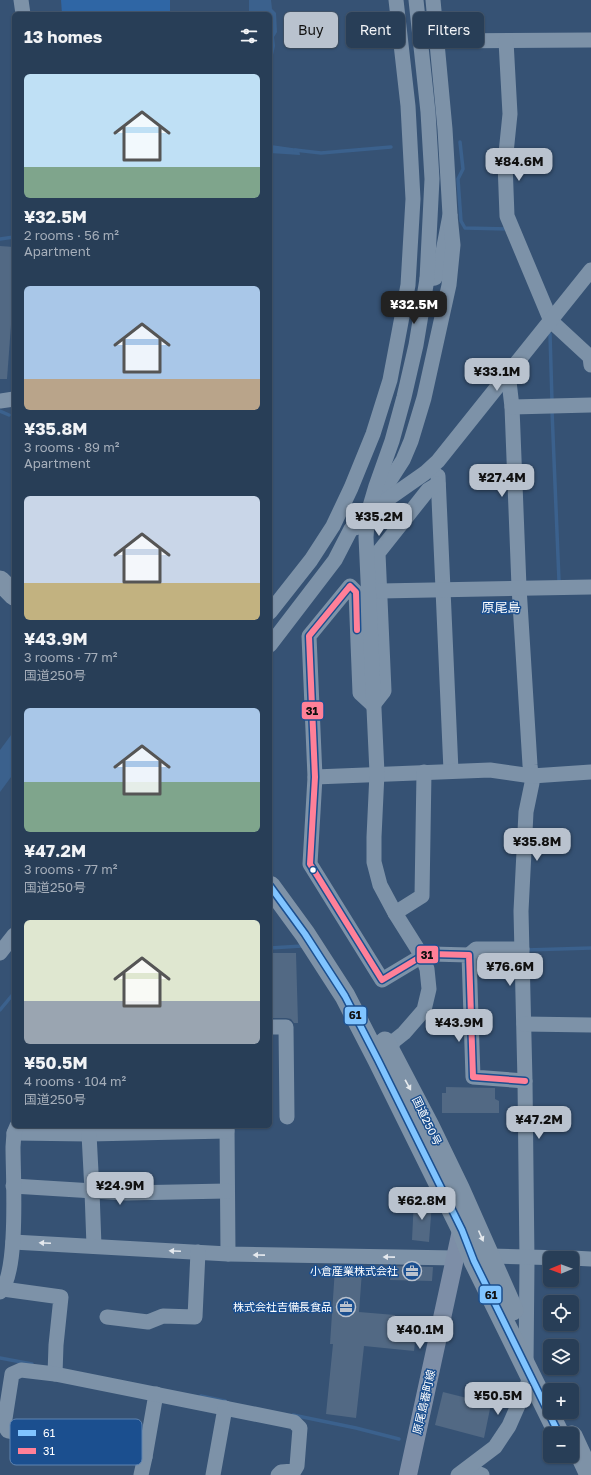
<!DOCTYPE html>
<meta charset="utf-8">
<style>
:root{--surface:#283e57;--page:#344961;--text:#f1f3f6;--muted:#a5aeba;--line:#44576d;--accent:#b9c2ce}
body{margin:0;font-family:"Golos Text","Noto Sans JP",sans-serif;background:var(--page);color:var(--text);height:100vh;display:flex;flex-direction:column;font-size:15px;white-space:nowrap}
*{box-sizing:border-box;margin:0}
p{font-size:13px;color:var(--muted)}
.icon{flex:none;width:22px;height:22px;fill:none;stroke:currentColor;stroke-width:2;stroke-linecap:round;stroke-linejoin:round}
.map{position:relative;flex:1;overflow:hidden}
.drawer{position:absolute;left:12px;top:12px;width:260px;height:1116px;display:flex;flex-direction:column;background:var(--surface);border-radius:6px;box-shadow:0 1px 3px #0004,0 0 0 1px var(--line)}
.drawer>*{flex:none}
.guide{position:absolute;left:284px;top:12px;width:247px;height:36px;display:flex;gap:8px}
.needle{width:26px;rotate:269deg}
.tools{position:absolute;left:543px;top:1251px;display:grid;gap:8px}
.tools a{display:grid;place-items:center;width:36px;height:36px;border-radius:6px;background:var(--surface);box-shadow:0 1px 3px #0004,0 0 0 1px var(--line);font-size:20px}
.price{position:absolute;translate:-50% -34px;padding:0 9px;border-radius:8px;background:var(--accent);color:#111;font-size:13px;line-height:26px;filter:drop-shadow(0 1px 2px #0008)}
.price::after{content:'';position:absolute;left:50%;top:24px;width:12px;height:9px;margin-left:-6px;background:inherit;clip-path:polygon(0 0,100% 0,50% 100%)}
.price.selected{background:#222;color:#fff}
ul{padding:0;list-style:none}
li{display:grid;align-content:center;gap:8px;height:212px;padding:0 12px}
li span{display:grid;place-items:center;height:124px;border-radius:6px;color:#555}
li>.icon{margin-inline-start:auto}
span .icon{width:72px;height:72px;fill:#fffc;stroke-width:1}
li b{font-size:17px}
h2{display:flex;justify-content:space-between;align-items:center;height:48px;padding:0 12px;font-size:17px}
.pill{padding:0 14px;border-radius:6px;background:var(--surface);box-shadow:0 1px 3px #0004,0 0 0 1px var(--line);font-size:14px;line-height:36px}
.pill.selected{background:var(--accent);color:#111}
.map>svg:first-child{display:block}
.green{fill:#2f66a5}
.water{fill:#3b618d}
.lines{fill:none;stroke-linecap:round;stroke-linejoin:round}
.stream{stroke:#3b618d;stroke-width:3.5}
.river{stroke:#3b618d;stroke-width:20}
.building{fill:#526984}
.minor{stroke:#7d92a8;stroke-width:15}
.major{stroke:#7d8ea7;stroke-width:18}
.highway{stroke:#7e92a7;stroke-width:21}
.bus-1-casing{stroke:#1b4f8f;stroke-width:9}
.bus-2-casing{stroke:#1b4f8f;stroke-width:9}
.bus-1{stroke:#80c4ff;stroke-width:6}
.bus-2{stroke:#ff8098;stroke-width:6}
.oneway{fill:#e5e9ed}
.oneway2{fill:#e5e9ee}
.bus-dot{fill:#fff;stroke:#1b4f8f;stroke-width:1.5}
.labels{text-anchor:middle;stroke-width:3;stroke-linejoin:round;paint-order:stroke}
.street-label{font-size:11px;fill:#fff;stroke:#1b4f8f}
.poi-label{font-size:11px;fill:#fff;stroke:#1b4f8f;text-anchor:end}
.quarter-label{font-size:13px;fill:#fff;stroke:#1b4f8f}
.key{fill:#1b4f8f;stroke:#5f84b1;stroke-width:1}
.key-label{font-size:11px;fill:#fff}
.line-badge{stroke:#1b4f8f;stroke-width:1.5}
.pale-badge-label{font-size:11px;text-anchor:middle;font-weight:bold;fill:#111}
</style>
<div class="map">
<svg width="591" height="1475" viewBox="0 0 591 1475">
<rect width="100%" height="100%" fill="#365274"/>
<!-- green -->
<polygon class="green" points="61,0 170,0 170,14 62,14"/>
<!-- water -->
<g class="water">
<polygon points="254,0 271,0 272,9 276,13 277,32 274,37 275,46 270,69 270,14 263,14 255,4"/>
<polygon points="270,144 271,145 299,149 300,155 270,153"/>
<polygon points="14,731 14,773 0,792 0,750"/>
</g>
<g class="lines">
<!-- stream -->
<g class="stream">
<polyline points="460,142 463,169 458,179 461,221 465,228 508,229"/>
<polyline points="295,150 321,153 391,147"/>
<polyline points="0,239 14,237"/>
<polyline points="550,334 552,401"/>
<polyline points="0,411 9,415"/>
<polyline points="552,411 559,581"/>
<polyline points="270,948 302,946"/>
<polyline points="526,950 591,948"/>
<polyline points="0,1010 14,993"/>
<polyline points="0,1358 32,1364"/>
<polyline points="201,1396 225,1401"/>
<polyline points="293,1415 356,1428 399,1439"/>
</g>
<!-- river -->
<polyline class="river" points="259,14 259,0"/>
</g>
<!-- building -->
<g class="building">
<polygon points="0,246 14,247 14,285 7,379 0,379"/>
<polygon points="270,953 296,953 298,1023 294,1023 291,1019 286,1018 270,1018"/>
<polygon points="446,1087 495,1088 495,1099 499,1101 499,1113 442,1113 442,1093 446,1093"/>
<polygon points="414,1199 423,1199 423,1204 432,1203 429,1242 412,1240"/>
<polygon points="391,1266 433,1267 432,1281 390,1280"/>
<polygon points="335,1268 362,1271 359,1312 395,1315 393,1331 416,1333 414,1351 364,1346 356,1418 326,1414 333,1344 330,1344"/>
<polygon points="443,1392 491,1404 484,1438 435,1425"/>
</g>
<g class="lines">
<!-- minor -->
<g class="minor">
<polyline points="21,0 23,14"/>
<polyline points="437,41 591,40"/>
<polyline points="506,41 510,114 505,163 507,216 551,321 590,357 591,365"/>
<polyline points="427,279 435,278 440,267 450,215 445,129 433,0"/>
<polyline points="508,373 512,407 519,587 530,765 532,783 526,812 521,911 525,1081 527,1262 526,1365"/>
<polyline points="0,401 14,399"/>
<polyline points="512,407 591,405"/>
<polyline points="438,476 451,771"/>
<polyline points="438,484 428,490 378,553 384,691 373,705 360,693 356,592 350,586 309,636 315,777 310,864 382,980 422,956 431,954 469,955 473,1077 525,1081"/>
<polyline points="376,502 403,460 411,441 424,398 449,285 453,245 450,215"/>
<polyline points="368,513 425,473 438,461 591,270"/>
<polyline points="380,591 591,587"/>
<polyline points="270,612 311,560 333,526 351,488 373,434 390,380 408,285 413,199 408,106 396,0"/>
<polyline points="270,645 335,560 351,529 366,525"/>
<polyline points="315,777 490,770 532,776 591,772"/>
<polyline points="395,913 422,896 424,772"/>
<polyline points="0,953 14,935"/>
<polyline points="469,955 476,949 522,949"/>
<polyline points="524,1024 591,1025"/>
<polyline points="270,1027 286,1027 287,1117"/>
<polyline points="389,1051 394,1041 404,1033 424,1010 429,989 427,969 422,956 395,913 380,885 374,862 374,837 377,773 366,537 368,513 376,486 392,441 404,397 416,345 427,279 432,179 428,112 416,0"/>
<polyline points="227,1126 228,1254"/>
<polyline points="14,1133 89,1134 227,1131"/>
<polyline points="89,1134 92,1191 94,1246"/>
<polyline points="13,1186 126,1193 227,1191"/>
<polyline points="13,1242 228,1254 456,1258"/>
<polyline points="572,1258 591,1259"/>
<polyline points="481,1259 490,1256 564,1258"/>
<polyline points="3,1289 61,1297 56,1345 55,1374"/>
<path d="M0 1292C19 1274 13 1176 13 1147L14 1133 17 1126"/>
<polyline points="107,1317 148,1322 163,1316 195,1317 198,1252"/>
<polyline points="145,1457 156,1394"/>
<polyline points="467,1469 482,1475"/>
<polyline points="141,1475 145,1457 8,1431 4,1425 12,1374 21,1370 55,1374 294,1422 300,1428 297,1466 294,1471 281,1472 278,1475"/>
<polyline points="213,1475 225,1408"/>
<polyline points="458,1475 495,1447 509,1426 531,1376"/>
</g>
<!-- major -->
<polyline class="major" points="408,1475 462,1226"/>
<!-- highway -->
<g class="highway">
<polyline points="0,581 14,595"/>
<polyline points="270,886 305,934 345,996 378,1060 462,1230 474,1261 559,1434"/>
<polyline points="385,1042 429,1126 459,1188 513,1310"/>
<polyline points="572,1436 590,1475"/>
</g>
<defs>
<polyline id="bus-1" points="270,886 305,934 345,996 378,1060 462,1230 474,1261 559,1434"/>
<polyline id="bus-2" points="357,630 356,592 350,586 309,636 315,777 310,864 382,980 422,956 431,954 469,955 473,1077 525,1081"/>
</defs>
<!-- bus-1 casing -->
<use href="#bus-1" class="bus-1-casing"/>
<!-- bus-2 casing -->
<use href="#bus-2" class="bus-2-casing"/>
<!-- bus-1 -->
<use href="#bus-1" class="bus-1"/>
<!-- bus-2 -->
<use href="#bus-2" class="bus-2"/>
</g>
<!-- one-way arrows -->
<defs><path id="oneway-solid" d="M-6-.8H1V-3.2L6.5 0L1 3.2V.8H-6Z"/></defs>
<g class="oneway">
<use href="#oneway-solid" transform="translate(408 1085) rotate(61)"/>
<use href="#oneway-solid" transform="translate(481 1236) rotate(66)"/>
</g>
<g class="oneway2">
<use href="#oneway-solid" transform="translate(45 1243) rotate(-177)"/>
<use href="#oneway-solid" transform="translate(175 1251) rotate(-177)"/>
<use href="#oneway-solid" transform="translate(259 1255) rotate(-179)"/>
<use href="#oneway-solid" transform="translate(389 1257) rotate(-179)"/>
</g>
<!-- icons -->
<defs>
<symbol id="office-ring" viewBox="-11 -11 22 22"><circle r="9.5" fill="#1b4f8f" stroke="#b9c2ce" stroke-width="1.5"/><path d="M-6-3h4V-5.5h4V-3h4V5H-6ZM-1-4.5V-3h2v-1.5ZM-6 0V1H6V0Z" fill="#b9c2ce"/></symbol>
</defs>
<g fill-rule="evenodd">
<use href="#office-ring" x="401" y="1260" width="22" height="22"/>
<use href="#office-ring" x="335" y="1296" width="22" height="22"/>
</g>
<!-- markers -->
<circle class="bus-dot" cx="313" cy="870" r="3.5"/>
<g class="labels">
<!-- street labels -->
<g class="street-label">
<text transform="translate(427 1121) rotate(64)" y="4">国道250号</text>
<text transform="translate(424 1402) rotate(-77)" y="4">原尾島番町線</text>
</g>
<!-- poi labels -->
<g class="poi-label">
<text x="398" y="1275">小倉産業株式会社</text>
<text x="332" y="1311">株式会社吉備長食品</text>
</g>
<!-- quarter labels -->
<g class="quarter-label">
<text x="501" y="612">原尾島</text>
</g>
</g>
<!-- legend -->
<rect x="10" y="1419" width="132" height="46" rx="6" class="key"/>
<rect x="18" y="1430" width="18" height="6" fill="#80c4ff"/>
<rect x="18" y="1448" width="18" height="6" fill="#ff8098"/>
<g class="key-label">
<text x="43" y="1437">61</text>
<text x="43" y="1455">31</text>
</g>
<g class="line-badge">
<rect x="301" y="701" width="23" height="19" rx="4" fill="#ff8098"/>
<rect x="416" y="945" width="23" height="19" rx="4" fill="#ff8098"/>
<rect x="344" y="1006" width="23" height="19" rx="4" fill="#80c4ff"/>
<rect x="479" y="1285" width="23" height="19" rx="4" fill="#80c4ff"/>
</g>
<g class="pale-badge-label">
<text x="312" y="715">31</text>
<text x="427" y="959">31</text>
<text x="355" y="1019">61</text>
<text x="491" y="1299">61</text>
</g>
</svg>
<div class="tools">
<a><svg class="needle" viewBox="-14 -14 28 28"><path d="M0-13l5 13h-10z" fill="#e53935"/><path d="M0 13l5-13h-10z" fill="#a5aeba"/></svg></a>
<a><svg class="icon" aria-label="locate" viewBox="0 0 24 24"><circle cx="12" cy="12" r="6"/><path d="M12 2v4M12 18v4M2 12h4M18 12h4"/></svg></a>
<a><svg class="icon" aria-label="layers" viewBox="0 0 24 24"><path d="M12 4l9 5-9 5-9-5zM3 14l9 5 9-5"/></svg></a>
<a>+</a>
<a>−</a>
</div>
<b class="price" style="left:519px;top:182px">¥84.6M</b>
<b class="price selected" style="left:414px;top:325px">¥32.5M</b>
<b class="price" style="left:497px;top:392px">¥33.1M</b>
<b class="price" style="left:502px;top:498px">¥27.4M</b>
<b class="price" style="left:379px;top:537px">¥35.2M</b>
<b class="price" style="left:537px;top:862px">¥35.8M</b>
<b class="price" style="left:510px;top:987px">¥76.6M</b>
<b class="price" style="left:459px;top:1043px">¥43.9M</b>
<b class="price" style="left:539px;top:1140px">¥47.2M</b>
<b class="price" style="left:120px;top:1206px">¥24.9M</b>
<b class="price" style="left:422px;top:1221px">¥62.8M</b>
<b class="price" style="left:420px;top:1350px">¥40.1M</b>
<b class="price" style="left:498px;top:1416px">¥50.5M</b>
<div class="guide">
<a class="pill selected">Buy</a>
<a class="pill">Rent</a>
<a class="pill">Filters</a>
</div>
<section class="drawer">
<h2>13 homes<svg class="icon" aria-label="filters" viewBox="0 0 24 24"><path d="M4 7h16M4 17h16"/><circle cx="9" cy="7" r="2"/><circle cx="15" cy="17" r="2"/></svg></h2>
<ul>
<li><span style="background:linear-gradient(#bfe0f5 75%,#7fa58c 0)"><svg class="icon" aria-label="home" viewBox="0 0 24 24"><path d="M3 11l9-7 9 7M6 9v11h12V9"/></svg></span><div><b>¥32.5M</b><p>2 rooms · 56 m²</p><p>Apartment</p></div></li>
<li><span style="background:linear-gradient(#a9c7e8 75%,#b9a48a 0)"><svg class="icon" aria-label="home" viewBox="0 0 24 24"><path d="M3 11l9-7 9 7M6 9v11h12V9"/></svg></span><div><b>¥35.8M</b><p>3 rooms · 89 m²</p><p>Apartment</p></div></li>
<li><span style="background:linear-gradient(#c9d6e8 70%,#c2b280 0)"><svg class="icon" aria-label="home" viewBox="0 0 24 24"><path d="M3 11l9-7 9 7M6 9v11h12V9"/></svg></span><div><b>¥43.9M</b><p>3 rooms · 77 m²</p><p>国道250号</p></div></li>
<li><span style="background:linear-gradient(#a9c7e8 60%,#7fa58c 0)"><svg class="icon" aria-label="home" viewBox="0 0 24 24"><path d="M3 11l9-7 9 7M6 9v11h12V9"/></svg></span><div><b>¥47.2M</b><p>3 rooms · 77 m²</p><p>国道250号</p></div></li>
<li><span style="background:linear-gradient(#dfe7d0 65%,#9aa5b1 0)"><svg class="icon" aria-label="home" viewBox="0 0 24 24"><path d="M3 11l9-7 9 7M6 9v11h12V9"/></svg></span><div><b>¥50.5M</b><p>4 rooms · 104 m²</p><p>国道250号</p></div></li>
</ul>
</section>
</div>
